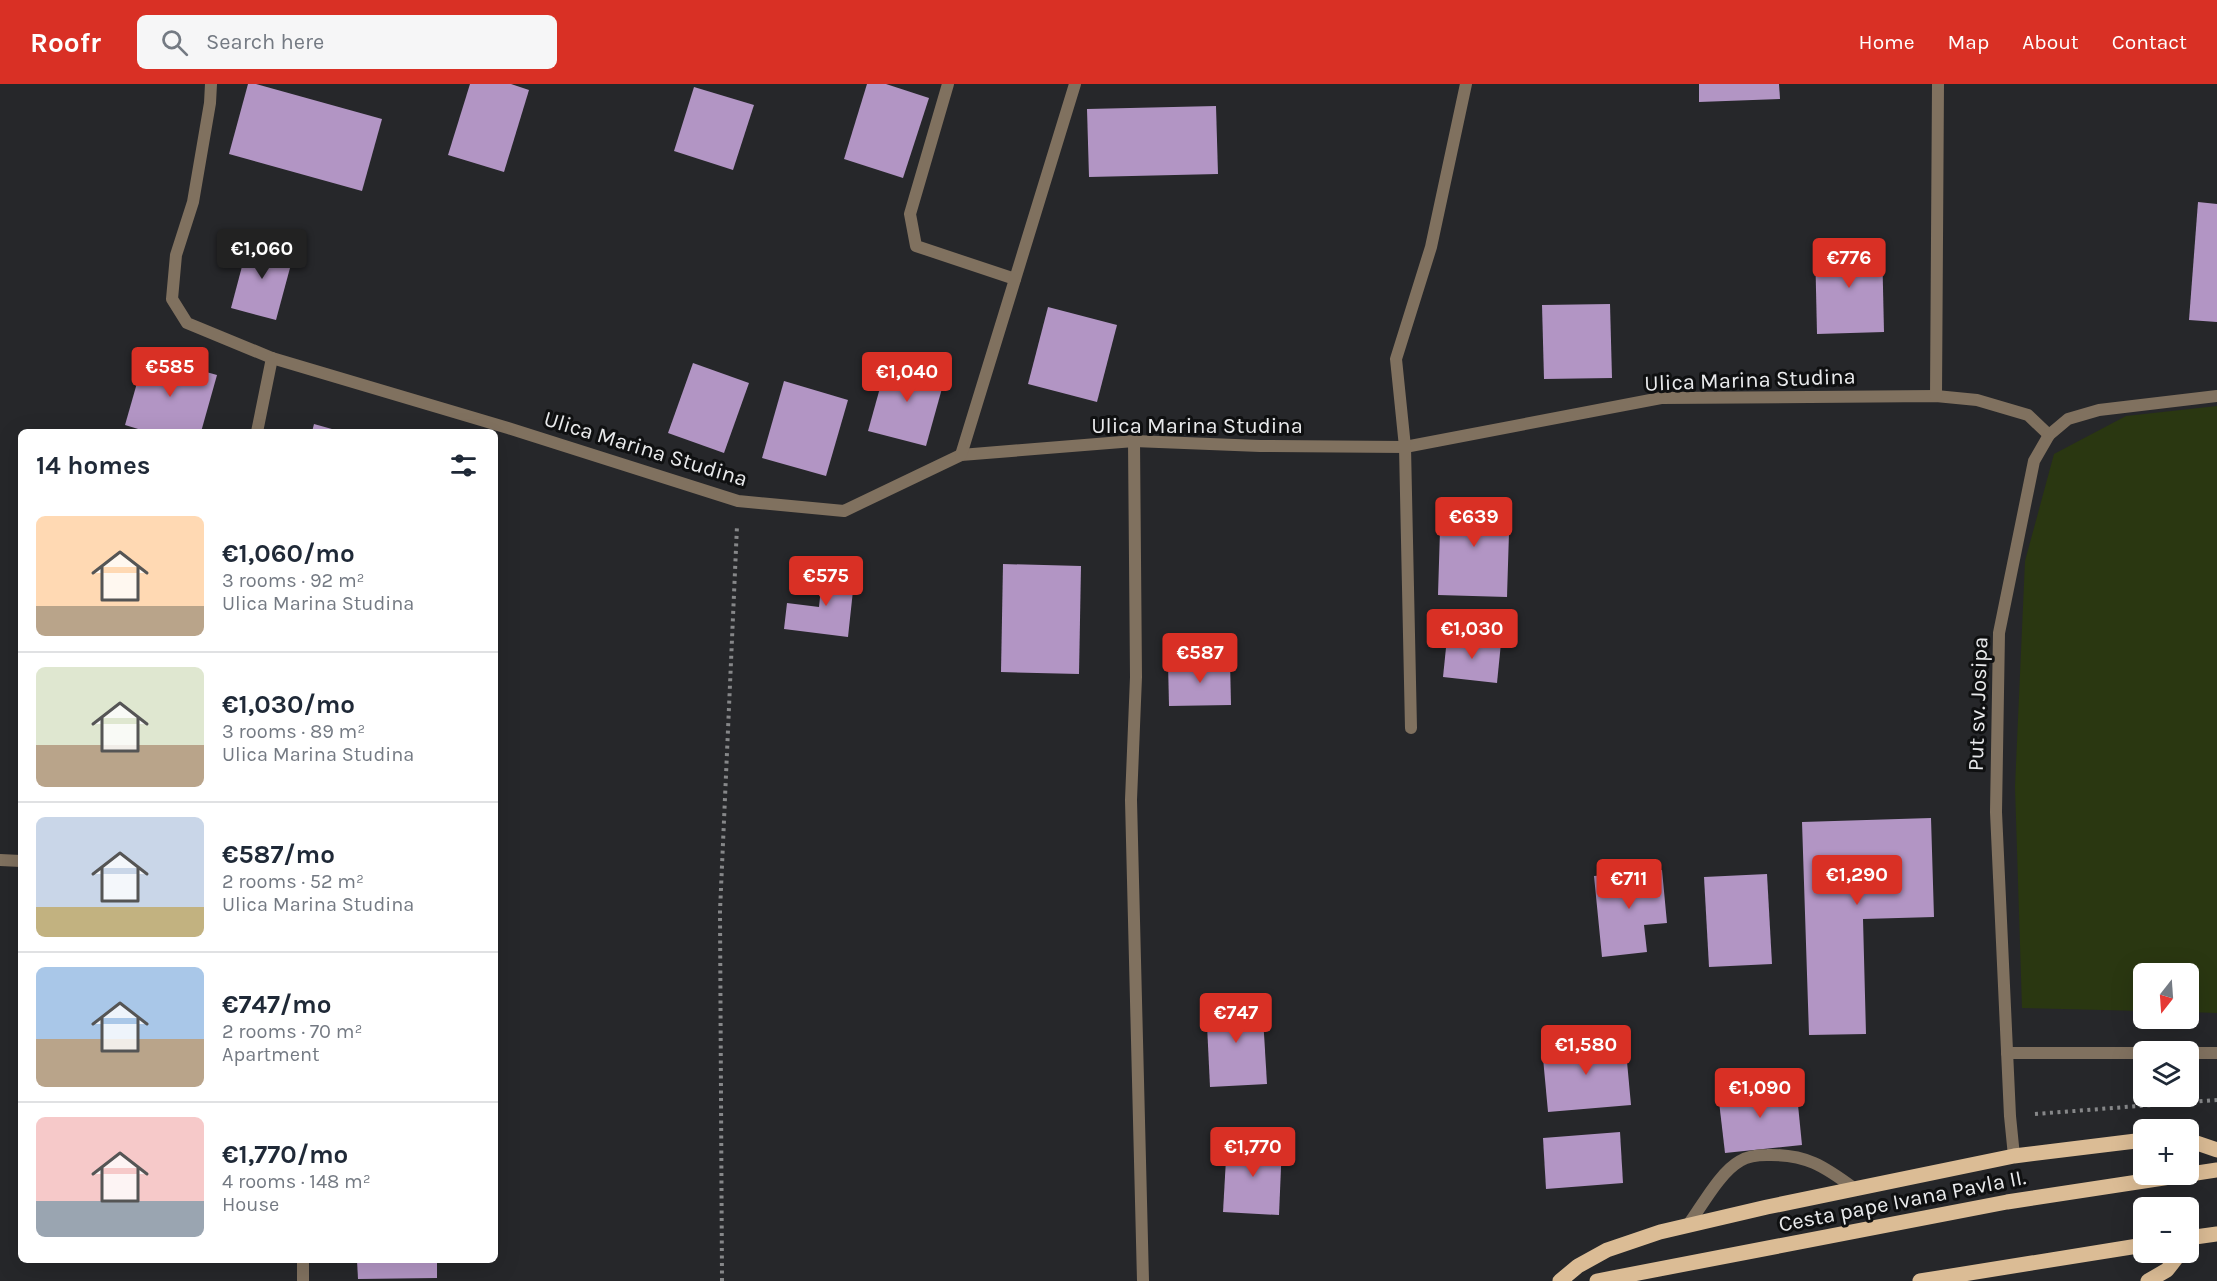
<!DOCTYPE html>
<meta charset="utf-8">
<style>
:root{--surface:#fff;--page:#f6f6f7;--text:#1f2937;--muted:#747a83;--line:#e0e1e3;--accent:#d93025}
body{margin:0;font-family:Karla,sans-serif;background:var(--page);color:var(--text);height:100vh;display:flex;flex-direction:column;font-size:22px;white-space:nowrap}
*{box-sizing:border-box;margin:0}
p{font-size:20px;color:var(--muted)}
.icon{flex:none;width:33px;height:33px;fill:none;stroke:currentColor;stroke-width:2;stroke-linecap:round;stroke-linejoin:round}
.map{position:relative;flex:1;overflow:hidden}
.drawer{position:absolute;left:18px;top:345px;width:480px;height:834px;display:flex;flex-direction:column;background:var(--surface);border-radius:9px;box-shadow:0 6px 24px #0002}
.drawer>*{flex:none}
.needle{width:39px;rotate:197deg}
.tools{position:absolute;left:2133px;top:879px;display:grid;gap:12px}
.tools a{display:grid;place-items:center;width:66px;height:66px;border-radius:9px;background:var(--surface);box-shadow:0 6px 24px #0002;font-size:30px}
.price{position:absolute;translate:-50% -51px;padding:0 14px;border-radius:6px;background:var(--accent);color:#fff;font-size:20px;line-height:39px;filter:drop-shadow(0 2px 3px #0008)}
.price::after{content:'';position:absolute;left:50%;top:36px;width:18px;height:14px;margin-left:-9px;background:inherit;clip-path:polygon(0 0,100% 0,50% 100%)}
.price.active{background:#222;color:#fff}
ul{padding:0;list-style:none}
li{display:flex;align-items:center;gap:18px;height:150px;padding:0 18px}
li+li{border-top:2px solid var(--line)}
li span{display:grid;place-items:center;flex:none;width:168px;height:120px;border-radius:9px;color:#555}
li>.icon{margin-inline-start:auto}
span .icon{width:72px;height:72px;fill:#fffc;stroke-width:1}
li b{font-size:26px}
h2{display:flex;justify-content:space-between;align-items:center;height:72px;padding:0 18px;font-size:26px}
header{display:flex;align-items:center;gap:36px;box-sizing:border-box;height:84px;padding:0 30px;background:var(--accent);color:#fff}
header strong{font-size:28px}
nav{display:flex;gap:33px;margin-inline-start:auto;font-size:21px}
.search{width:420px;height:54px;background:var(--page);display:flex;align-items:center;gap:15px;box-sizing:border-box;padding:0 21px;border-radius:9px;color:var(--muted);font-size:22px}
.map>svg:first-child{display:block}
.green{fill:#2a3711}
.building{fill:#b295c4}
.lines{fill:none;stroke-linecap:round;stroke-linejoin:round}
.path{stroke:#868789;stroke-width:4;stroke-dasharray:3 4.5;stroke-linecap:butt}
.service{stroke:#80715f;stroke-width:12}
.minor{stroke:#80715f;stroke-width:12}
.tertiary{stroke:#80715f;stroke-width:12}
.primary{stroke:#dbbc95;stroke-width:15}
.labels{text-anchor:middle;stroke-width:6;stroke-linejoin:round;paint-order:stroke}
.street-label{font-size:22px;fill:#e9eaec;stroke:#0f1011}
</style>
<header>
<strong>Roofr</strong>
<div class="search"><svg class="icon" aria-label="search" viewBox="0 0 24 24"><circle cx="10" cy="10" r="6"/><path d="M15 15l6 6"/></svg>Search here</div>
<nav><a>Home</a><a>Map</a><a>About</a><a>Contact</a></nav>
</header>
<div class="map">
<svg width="2217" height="1197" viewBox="0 0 2217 1197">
<rect width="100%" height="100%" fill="#26272a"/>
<!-- green -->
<polygon class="green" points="2217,322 2217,929 2189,928 2188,890 2144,890 2143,927 2022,924 2015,703 2025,477 2054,370 2126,332"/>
<!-- building -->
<g class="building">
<polygon points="248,0 256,0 382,35 362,107 229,70"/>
<polygon points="470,0 511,0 529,6 504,88 448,71"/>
<polygon points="867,0 886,0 929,14 903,94 844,75"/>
<polygon points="1699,0 1779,0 1780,15 1699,18"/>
<polygon points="694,3 754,21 733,86 674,67"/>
<polygon points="1216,22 1218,90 1089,93 1087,25"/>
<polygon points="2198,118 2217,120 2217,238 2189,236"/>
<polygon points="249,156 294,169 276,236 231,224"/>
<polygon points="1882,160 1884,248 1817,250 1815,161"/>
<polygon points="1610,220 1612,294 1544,295 1542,221"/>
<polygon points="1048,223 1117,241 1097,318 1028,300"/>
<polygon points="145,271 217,291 201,348 148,348 125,341"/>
<polygon points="888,275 946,290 926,362 868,347"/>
<polygon points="693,279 749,299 724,369 668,349"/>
<polygon points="784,297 848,316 826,392 762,374"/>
<polygon points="314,340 339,347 339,348 312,348"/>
<polygon points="1441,414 1510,416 1507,513 1438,511"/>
<polygon points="1003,480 1081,482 1079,590 1001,588"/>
<polygon points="823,484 855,488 848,553 784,545 787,519 819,523"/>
<polygon points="1447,554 1501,559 1497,599 1443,593"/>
<polygon points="1230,577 1231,621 1169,622 1168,578"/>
<polygon points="1931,734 1934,833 1863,835 1866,950 1809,951 1802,738"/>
<polygon points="1662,786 1667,839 1644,841 1647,868 1602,873 1594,792"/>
<polygon points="1767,790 1772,880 1709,883 1704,793"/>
<polygon points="1262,916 1267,1000 1210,1003 1206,920"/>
<polygon points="1625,956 1631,1021 1548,1028 1542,963"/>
<polygon points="1796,1001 1802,1061 1725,1069 1718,1009"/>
<polygon points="1620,1048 1623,1099 1546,1105 1543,1054"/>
<polygon points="1227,1057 1282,1060 1279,1131 1223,1128"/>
<polygon points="357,1176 437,1176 437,1194 358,1195"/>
</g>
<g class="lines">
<!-- path -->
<g class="path">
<polyline points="2035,1030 2217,1016"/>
<polyline points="722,1197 720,827 737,442"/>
</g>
<!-- service -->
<g class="service">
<polyline points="2007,969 2144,969"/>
<polyline points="2188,969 2217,969"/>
<path d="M1688 1141C1702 1122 1720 1088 1740 1077 1748 1072 1758 1071 1767 1071 1806 1070 1824 1082 1855 1105"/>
<polyline points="303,1176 303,1197"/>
</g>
<!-- minor -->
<g class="minor">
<polyline points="211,0 210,19 193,118 176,171 172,215 187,239 272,274 508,344 738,417 844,427 961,371 1134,357 1260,362 1405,363 1661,314 1936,312 1977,316 2028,331 2049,351"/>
<polyline points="948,0 910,130 916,162 1015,195"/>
<polyline points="1936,312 1938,0"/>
<polyline points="257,348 272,274"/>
<polyline points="1134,357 1136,593 1131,716 1143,1197"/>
<polyline points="961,371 1075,0"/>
<polyline points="1411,644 1405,363 1396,275 1431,163 1466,0"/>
<polyline points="0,776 21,777"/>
</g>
<!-- tertiary -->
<polyline class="tertiary" points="2014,1072 2010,1032 1996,728 1999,549 2034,377 2049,351 2068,335 2099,326 2217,312"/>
<!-- primary -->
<g class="primary">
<polyline points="2188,1056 2217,1066"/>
<polyline points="2188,1154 2217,1150"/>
<polyline points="1560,1197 1578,1182 1607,1166 1660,1148 1767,1123 2014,1072 2144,1056"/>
<polyline points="1597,1197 2007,1118 2217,1086"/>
<polyline points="1920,1197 2144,1161"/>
<polyline points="2148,1197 2167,1186 2181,1168"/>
</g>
</g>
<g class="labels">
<!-- street labels -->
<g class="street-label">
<text transform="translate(1750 295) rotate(-2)" y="8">Ulica Marina Studina</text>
<text x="1197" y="349">Ulica Marina Studina</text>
<text transform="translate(646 364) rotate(17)" y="8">Ulica Marina Studina</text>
<text transform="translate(1977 620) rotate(-88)" y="8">Put sv. Josipa</text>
<text transform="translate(1902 1116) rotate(-11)" y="8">Cesta pape Ivana Pavla II.</text>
</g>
</g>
</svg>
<div class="tools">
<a><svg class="needle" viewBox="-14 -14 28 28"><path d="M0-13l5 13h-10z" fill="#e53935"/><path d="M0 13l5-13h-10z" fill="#747a83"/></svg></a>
<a><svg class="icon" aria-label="layers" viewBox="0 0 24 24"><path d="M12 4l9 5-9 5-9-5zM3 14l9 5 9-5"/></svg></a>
<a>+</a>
<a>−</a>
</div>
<b class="price active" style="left:262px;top:196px">€1,060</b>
<b class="price" style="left:1849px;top:205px">€776</b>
<b class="price" style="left:170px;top:314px">€585</b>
<b class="price" style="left:907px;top:319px">€1,040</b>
<b class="price" style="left:1474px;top:464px">€639</b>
<b class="price" style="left:826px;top:523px">€575</b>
<b class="price" style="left:1472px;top:576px">€1,030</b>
<b class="price" style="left:1200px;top:600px">€587</b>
<b class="price" style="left:1857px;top:822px">€1,290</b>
<b class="price" style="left:1629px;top:826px">€711</b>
<b class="price" style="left:1236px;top:960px">€747</b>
<b class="price" style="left:1586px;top:992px">€1,580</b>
<b class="price" style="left:1760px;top:1035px">€1,090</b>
<b class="price" style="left:1253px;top:1094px">€1,770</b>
<section class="drawer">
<h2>14 homes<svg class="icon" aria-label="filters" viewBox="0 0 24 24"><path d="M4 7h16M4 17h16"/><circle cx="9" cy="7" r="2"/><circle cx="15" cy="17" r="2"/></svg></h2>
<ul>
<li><span style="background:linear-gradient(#ffd9b3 75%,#b9a48a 0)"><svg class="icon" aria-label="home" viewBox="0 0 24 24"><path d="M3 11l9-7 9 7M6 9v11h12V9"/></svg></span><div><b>€1,060/mo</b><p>3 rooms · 92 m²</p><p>Ulica Marina Studina</p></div></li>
<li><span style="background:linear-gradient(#dfe7d0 65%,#b9a48a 0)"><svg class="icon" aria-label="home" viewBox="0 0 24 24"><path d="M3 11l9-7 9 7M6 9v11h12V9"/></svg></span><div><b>€1,030/mo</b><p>3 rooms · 89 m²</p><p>Ulica Marina Studina</p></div></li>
<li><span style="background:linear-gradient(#c9d6e8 75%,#c2b280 0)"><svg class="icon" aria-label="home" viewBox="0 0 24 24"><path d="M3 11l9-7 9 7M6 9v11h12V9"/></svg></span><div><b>€587/mo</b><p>2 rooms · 52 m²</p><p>Ulica Marina Studina</p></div></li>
<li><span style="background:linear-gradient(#a9c7e8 60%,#b9a48a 0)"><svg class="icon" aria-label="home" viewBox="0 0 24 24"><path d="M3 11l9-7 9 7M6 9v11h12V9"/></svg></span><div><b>€747/mo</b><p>2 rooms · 70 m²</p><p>Apartment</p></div></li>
<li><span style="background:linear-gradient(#f6c9c9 70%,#9aa5b1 0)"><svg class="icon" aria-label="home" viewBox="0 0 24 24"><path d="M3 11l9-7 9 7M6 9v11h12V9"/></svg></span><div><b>€1,770/mo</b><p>4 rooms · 148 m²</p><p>House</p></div></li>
</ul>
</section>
</div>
